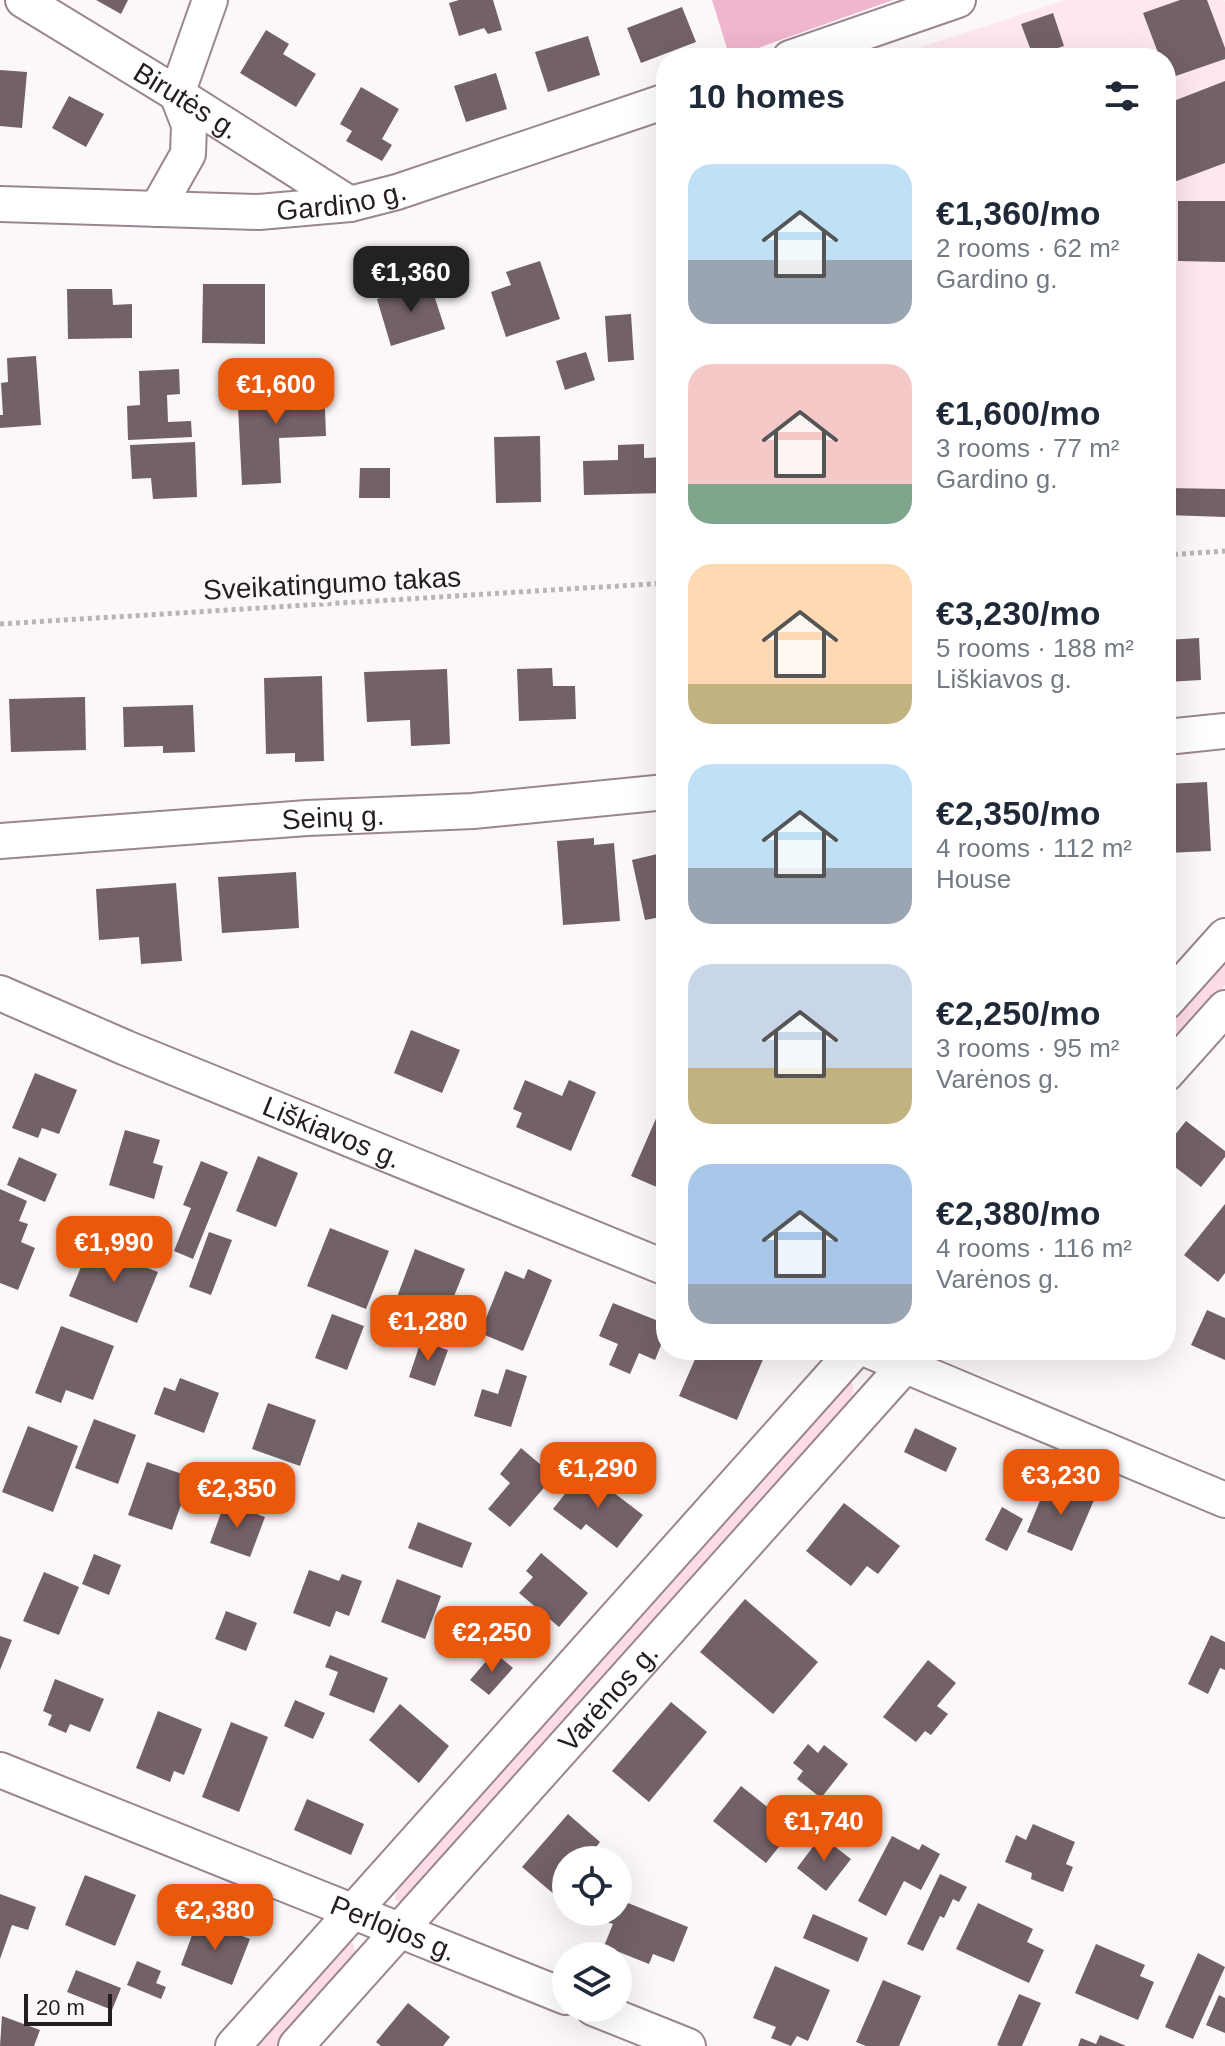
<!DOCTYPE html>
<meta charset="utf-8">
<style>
:root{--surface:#fff;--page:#f6f6f7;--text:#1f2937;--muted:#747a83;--accent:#ea580c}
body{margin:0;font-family:Helvetica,sans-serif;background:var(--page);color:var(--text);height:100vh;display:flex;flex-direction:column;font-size:30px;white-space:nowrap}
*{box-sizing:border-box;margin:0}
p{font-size:26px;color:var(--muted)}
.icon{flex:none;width:44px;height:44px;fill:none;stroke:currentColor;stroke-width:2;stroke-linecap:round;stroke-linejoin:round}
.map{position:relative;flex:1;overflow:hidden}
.drawer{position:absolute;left:656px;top:48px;width:520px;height:1312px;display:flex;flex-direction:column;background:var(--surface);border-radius:32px;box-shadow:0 8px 32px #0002}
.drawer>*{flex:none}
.buttons{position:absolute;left:552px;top:1846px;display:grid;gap:16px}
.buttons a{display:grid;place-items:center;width:80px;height:80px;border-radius:50%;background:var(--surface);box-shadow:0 8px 32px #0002;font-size:40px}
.scale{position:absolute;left:24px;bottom:20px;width:88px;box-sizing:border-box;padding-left:8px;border:4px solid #251d20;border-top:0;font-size:22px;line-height:28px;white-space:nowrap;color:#251d20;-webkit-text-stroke:6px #fcf8fa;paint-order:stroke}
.price{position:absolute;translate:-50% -68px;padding:0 18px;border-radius:16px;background:var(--accent);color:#fff;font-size:26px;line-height:52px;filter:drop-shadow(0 2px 4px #0008)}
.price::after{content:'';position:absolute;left:50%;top:48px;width:24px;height:18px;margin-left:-12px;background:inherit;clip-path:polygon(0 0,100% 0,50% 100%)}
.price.current{background:#222;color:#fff}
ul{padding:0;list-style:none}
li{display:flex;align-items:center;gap:24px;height:200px;padding:0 32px}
li span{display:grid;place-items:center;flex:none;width:224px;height:160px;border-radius:24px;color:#555}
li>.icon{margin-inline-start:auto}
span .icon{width:96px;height:96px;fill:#fffc;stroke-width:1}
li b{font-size:34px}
h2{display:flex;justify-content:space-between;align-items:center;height:96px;padding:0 32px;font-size:34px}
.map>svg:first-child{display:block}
.built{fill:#ffe7f1}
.green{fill:#fddbe9}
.forest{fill:#f0b5cf}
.building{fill:#736168}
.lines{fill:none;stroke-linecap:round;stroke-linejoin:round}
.minor-casing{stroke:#99868e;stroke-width:38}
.path{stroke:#b9b4b6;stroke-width:5;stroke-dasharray:4 4;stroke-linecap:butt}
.minor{stroke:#fff;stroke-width:34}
.labels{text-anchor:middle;stroke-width:8;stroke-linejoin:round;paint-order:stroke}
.street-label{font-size:28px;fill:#251d20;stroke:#fcf8fa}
</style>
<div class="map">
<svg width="1225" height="2046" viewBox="0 0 1225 2046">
<rect width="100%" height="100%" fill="#fcf8fa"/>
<!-- built -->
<polygon class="built" points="1066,0 1224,0 1225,2 1225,517 1166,515 1166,58 886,58"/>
<!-- green -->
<g class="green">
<polygon points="1225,956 1225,985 1166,1051 1166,1022"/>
<polygon points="848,1381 853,1384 853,1403 406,1901 399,1902 395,1900 399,1879"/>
<polygon points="344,1941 353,1943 355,1952 348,1969 280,2046 250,2046"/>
</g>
<!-- forest -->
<polygon class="forest" points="712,0 893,0 730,58"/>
<!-- building -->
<g class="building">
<polygon points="96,0 128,0 121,14"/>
<polygon points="459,0 493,0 502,30 488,34 484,28 459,36 449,3"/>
<polygon points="1180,0 1207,0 1225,48 1225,59 1167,79 1166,58 1160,58 1143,13"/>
<polygon points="682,7 696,42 641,63 627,28"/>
<polygon points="1053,13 1064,46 1033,56 1021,24"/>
<polygon points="266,30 289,44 283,54 316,74 296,107 240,73"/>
<polygon points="588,36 600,75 548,92 535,52"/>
<polygon points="0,70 27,72 22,128 0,126"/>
<polygon points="496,73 507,109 466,122 454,86"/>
<polygon points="1225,81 1225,163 1166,185 1166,104"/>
<polygon points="361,87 399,109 382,139 392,145 382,161 346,141 352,131 340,124"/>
<polygon points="69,96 104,114 86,147 52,128"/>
<polygon points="1178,201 1225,201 1225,262 1178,261"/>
<polygon points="540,261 560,319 506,337 491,292 511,285 506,272"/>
<polygon points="430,283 445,329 391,346 377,299"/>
<polygon points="203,284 265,284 265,344 202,343"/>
<polygon points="67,289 112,289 113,305 132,304 132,338 68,339"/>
<polygon points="631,314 634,360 608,362 605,316"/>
<polygon points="586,352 595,380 565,390 556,361"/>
<polygon points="36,356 41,425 0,428 0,415 3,415 1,383 8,382 7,358"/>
<polygon points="179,369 180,394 167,395 168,422 191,421 192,437 128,440 127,406 140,405 139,371"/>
<polygon points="324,383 326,436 279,438 281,483 242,485 237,388"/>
<polygon points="540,436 541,502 496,503 494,437"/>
<polygon points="195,442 197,497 153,499 151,478 132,479 130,445"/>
<polygon points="644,444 644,458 666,457 666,493 584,495 583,461 618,460 618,445"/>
<polygon points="360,468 390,468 390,498 359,498"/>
<polygon points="1166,488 1225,489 1225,517 1166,515"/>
<polygon points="1199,638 1201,680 1166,682 1166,640"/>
<polygon points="552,668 553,686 575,686 576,719 519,721 517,669"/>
<polygon points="447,669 450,744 411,746 410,720 367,722 364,672"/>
<polygon points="322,676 324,761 295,762 295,753 266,754 264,678"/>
<polygon points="85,697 86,750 11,752 9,699"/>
<polygon points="193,705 195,752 163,753 163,746 124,747 123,707"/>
<polygon points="1207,782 1211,851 1166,853 1166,784"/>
<polygon points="594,838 594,845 614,843 620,921 563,925 557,841"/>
<polygon points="666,852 666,916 645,920 632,860"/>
<polygon points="296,872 299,928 222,933 218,877"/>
<polygon points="176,883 182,961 141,964 139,937 99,940 96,889"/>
<polygon points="411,1030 460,1050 442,1093 394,1073"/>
<polygon points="35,1073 77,1090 59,1134 42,1128 38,1138 12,1128"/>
<polygon points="525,1080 562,1096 569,1080 596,1092 571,1151 516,1127 522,1113 513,1109"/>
<polygon points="661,1107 666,1109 666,1191 631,1176"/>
<polygon points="1186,1121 1225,1151 1225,1157 1201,1187 1166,1160 1166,1146"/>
<polygon points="125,1130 160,1140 153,1163 163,1166 154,1199 109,1185"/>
<polygon points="258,1156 298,1173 276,1227 236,1211"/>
<polygon points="19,1157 57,1174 45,1202 7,1185"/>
<polygon points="201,1161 228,1172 193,1259 174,1251 191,1208 183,1205"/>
<polygon points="0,1189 27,1201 19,1221 28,1224 21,1242 35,1248 18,1290 0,1283"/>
<polygon points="1225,1204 1225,1273 1218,1282 1184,1255"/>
<polygon points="330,1228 389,1251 366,1309 307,1286"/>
<polygon points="209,1232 232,1240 211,1295 189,1287"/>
<polygon points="90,1245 158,1272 137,1323 69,1296"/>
<polygon points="415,1249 465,1269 446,1316 397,1297"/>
<polygon points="528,1269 552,1280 523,1351 480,1333 505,1271 524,1279"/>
<polygon points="613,1303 666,1324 666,1333 655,1360 639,1353 630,1374 609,1365 618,1344 599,1336"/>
<polygon points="1207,1310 1225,1318 1225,1360 1191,1345"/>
<polygon points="332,1314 364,1326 347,1370 315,1358"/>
<polygon points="61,1326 114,1346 93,1400 66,1390 61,1403 35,1393"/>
<polygon points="421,1341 448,1350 435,1386 409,1377"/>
<polygon points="699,1350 746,1350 764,1357 737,1420 679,1396"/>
<polygon points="506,1369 527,1376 511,1427 474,1416 482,1389 498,1394"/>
<polygon points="180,1378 219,1393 204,1433 154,1414 164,1387 175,1391"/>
<polygon points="268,1403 316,1420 300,1466 252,1449"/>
<polygon points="94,1419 136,1435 118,1484 75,1468"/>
<polygon points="28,1426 78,1446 53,1512 2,1492"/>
<polygon points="915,1428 957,1448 946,1472 904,1452"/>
<polygon points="521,1448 554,1476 510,1527 488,1509 510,1483 500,1474"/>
<polygon points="147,1462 191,1477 172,1530 128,1515"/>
<polygon points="584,1470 643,1515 617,1548 586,1524 581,1530 553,1509"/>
<polygon points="1046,1486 1070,1496 1074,1489 1095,1498 1072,1551 1027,1532"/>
<polygon points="225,1502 265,1517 250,1557 210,1543"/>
<polygon points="844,1503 900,1546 878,1574 867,1566 851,1586 806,1551"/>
<polygon points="1002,1507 1023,1519 1007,1551 985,1540"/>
<polygon points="418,1522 472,1543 462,1568 408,1548"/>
<polygon points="541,1553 588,1593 559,1627 519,1593 533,1577 526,1571"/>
<polygon points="94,1554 121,1565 109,1595 82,1584"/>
<polygon points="309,1570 339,1581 342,1574 362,1581 349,1616 336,1611 330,1627 293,1613"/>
<polygon points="44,1572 79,1587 59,1635 23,1621"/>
<polygon points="397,1579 441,1596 425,1639 381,1622"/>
<polygon points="745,1599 818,1662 773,1714 700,1652"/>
<polygon points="226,1611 257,1623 246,1651 215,1639"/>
<polygon points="1211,1635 1225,1642 1225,1670 1220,1668 1208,1694 1188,1684"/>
<polygon points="0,1636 12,1640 0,1670"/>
<polygon points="494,1652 513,1668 489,1695 470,1680"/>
<polygon points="330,1655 388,1678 374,1713 329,1695 338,1672 325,1667"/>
<polygon points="928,1660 956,1683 937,1706 948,1714 931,1735 925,1731 916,1742 883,1717"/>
<polygon points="55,1679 104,1699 90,1732 70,1724 66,1733 48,1725 52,1715 43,1711"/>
<polygon points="295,1700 325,1713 313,1739 284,1726"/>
<polygon points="671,1702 707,1732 649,1802 612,1771"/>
<polygon points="400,1704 449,1746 419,1783 369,1740"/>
<polygon points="158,1711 202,1729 184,1775 174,1771 170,1782 136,1768"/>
<polygon points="231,1722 268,1737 239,1812 202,1797"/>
<polygon points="808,1744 818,1753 824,1745 848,1764 821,1798 797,1779 803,1771 793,1763"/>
<polygon points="741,1786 794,1828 766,1863 713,1821"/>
<polygon points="307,1799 364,1824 351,1855 294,1830"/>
<polygon points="568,1814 600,1842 593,1851 601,1858 566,1860 566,1897 562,1901 522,1867"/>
<polygon points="1033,1824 1075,1842 1066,1864 1073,1867 1063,1892 1031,1879 1032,1873 1005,1862 1016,1835 1026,1840"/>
<polygon points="821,1836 851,1859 826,1891 797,1868"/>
<polygon points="892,1836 919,1850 922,1844 940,1854 921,1890 904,1881 886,1916 858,1901"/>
<polygon points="940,1874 967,1887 959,1902 953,1899 944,1918 940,1916 923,1951 907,1944"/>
<polygon points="85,1875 136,1895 115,1946 65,1925"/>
<polygon points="0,1894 36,1907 28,1930 12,1925 0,1959"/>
<polygon points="618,1899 688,1927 674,1962 653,1954 649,1964 604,1946 613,1924 607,1922 611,1912 618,1912"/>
<polygon points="978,1903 1033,1929 1027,1942 1044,1950 1029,1983 956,1949"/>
<polygon points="813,1914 868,1938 858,1962 803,1938"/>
<polygon points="198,1919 250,1939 232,1985 181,1965"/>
<polygon points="1096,1944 1145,1965 1140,1976 1154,1982 1138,2020 1075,1993"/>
<polygon points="1198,1953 1225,1967 1193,2039 1165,2027"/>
<polygon points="137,1961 161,1971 156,1983 166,1987 161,1999 127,1985"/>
<polygon points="775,1966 830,1990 808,2041 797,2036 791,2046 771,2038 776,2027 753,2018"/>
<polygon points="76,1970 121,1988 112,2010 67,1992"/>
<polygon points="883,1980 921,1996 899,2046 866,2046 856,2042"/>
<polygon points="1019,1994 1041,2003 1022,2046 1000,2046 997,2045"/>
<polygon points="1219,1995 1225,1998 1225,2033 1206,2025"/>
<polygon points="408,2003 450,2037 443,2046 381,2046 376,2042"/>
<polygon points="2,2016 40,2030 34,2046 0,2046"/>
<polygon points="1100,2035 1126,2046 1078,2046 1081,2038 1096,2044"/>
</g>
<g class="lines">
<defs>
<g id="minor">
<path id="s1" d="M23 0 177 94 350 204"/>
<polyline points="790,58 958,0"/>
<path id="s2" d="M0 204 259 212 350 204 397 192 666 101"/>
<polyline points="157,209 188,154 189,125 177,94 210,0"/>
<polyline points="1166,737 1225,731"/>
<path id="s3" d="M0 841 307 818 473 811 666 792"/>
<path id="s4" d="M0 993 126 1048 666 1268"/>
<polyline points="1166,1002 1225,936"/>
<polyline points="1166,1074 1225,1008"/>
<polyline points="868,1350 1225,1500"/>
<path id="s5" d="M0 1770 566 1997"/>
<polyline points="593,2008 688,2046"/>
<polyline points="233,2046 855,1350"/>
<path id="s6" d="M296 2046 919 1350"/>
</g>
</defs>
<!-- minor casing -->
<use href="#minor" class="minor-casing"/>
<!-- path -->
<g class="path">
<polyline points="1166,555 1225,551"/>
<polyline points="0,624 666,583"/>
</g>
<!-- minor -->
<use href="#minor" class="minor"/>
</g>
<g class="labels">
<!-- street labels -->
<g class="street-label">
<text dy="10" stroke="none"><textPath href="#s1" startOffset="192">Birutės g.</textPath></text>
<text dy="10" stroke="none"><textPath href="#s2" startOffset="342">Gardino g.</textPath></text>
<text transform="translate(332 583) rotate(-3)" y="10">Sveikatingumo takas</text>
<text dy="10" stroke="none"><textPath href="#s3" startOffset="334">Seinų g.</textPath></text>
<text dy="10" stroke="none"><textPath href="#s4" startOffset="360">Liškiavos g.</textPath></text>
<text dy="10" stroke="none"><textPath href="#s6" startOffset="468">Varėnos g.</textPath></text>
<text dy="10" stroke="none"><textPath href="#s5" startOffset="424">Perlojos g.</textPath></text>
</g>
</g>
</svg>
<div class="buttons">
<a><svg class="icon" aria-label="locate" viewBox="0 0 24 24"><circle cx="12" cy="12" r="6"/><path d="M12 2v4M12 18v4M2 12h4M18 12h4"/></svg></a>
<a><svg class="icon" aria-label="layers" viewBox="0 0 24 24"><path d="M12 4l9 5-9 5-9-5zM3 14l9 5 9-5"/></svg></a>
</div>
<div class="scale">20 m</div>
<b class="price current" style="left:411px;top:314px">€1,360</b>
<b class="price" style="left:276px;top:426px">€1,600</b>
<b class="price" style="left:114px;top:1284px">€1,990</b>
<b class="price" style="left:428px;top:1363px">€1,280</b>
<b class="price" style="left:598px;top:1510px">€1,290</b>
<b class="price" style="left:1061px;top:1517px">€3,230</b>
<b class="price" style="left:237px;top:1530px">€2,350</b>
<b class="price" style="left:492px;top:1674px">€2,250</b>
<b class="price" style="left:824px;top:1863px">€1,740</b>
<b class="price" style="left:215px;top:1952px">€2,380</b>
<section class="drawer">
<h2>10 homes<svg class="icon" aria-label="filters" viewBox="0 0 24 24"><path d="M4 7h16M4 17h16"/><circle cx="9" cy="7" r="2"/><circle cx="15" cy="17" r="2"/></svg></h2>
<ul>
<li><span style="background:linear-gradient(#bfe0f5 60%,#9aa5b1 0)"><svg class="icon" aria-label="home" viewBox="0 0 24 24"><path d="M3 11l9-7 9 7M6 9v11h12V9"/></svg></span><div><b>€1,360/mo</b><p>2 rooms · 62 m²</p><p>Gardino g.</p></div></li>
<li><span style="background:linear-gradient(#f6c9c9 75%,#7fa58c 0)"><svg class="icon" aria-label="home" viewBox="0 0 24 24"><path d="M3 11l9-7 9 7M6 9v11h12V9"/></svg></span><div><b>€1,600/mo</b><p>3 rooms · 77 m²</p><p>Gardino g.</p></div></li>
<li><span style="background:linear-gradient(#ffd9b3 75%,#c2b280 0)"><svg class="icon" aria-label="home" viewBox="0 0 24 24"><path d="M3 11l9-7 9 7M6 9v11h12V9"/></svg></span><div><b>€3,230/mo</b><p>5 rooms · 188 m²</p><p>Liškiavos g.</p></div></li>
<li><span style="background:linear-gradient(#bfe0f5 65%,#9aa5b1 0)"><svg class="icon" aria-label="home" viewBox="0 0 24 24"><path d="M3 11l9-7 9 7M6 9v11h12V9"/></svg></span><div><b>€2,350/mo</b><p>4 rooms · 112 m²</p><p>House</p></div></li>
<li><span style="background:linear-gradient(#c9d6e8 65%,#c2b280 0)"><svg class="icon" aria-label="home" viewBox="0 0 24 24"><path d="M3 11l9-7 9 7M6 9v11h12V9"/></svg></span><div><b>€2,250/mo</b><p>3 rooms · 95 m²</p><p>Varėnos g.</p></div></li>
<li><span style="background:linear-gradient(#a9c7e8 75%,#9aa5b1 0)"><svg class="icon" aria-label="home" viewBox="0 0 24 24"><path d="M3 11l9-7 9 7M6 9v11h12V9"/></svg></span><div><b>€2,380/mo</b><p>4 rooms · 116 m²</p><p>Varėnos g.</p></div></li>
</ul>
</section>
</div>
